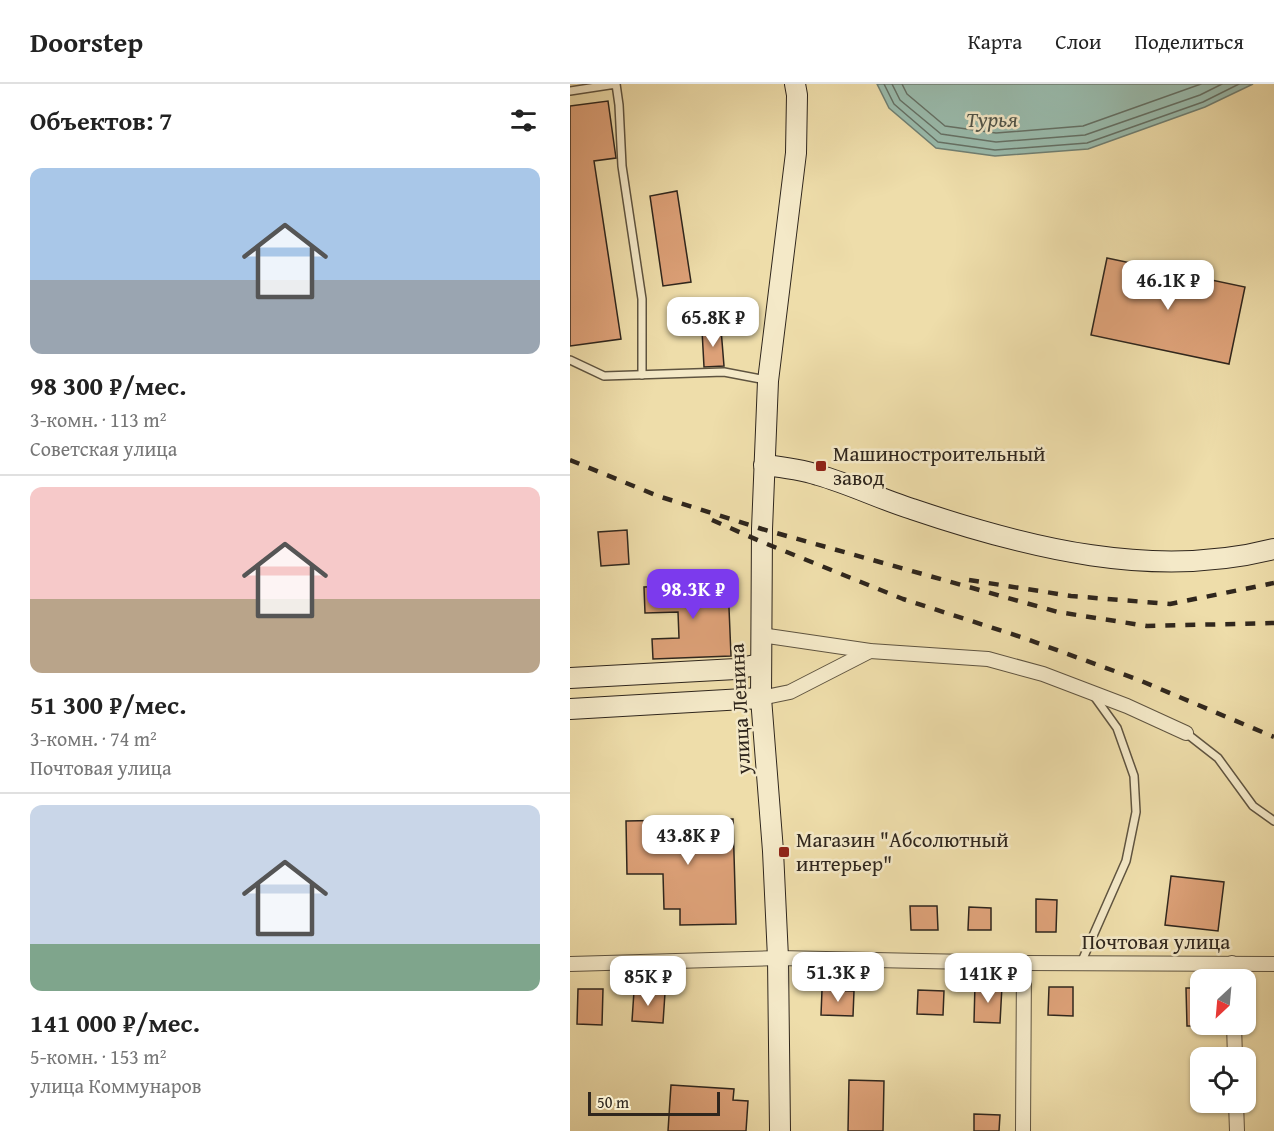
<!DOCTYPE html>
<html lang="ru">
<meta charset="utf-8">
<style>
:root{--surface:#fff;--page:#f2f2f2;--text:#222;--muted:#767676;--line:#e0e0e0;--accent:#7c3aed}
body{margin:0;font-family:"Gentium Book Plus",serif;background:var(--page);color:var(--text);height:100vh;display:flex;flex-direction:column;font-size:22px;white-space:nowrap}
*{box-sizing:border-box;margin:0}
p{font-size:20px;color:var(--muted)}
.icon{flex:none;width:33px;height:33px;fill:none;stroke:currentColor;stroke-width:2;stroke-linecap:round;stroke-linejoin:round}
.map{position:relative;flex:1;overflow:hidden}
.drawer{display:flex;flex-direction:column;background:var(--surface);width:570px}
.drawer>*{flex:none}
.needle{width:39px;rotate:206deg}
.buttons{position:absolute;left:620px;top:885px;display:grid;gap:12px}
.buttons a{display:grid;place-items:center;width:66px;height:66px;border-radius:12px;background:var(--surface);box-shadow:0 2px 4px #0004;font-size:30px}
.scale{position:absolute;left:18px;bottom:15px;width:132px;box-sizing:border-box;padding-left:6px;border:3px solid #2f261d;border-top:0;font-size:16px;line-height:21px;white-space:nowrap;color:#2f261d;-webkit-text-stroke:4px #f4e9c8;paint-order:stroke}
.price{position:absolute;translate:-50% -51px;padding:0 14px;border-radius:12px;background:#fff;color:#222;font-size:20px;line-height:39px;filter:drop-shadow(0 2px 3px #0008)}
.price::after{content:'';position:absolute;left:50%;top:36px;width:18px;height:14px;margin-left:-9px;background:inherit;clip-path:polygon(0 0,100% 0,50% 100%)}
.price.current{background:var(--accent);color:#fff}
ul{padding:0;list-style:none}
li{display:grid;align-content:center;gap:12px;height:318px;padding:0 30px}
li+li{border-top:2px solid var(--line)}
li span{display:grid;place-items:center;height:186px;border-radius:12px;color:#555}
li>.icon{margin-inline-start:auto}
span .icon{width:108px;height:108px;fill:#fffc;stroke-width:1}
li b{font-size:26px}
h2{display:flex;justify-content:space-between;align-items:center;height:72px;padding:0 30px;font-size:26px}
header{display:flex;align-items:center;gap:36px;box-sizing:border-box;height:84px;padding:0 30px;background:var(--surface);border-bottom:2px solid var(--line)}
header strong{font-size:28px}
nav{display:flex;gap:33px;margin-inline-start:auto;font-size:21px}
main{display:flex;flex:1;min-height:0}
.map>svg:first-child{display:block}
.water{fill:#99bbad;stroke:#6f7f73;stroke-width:1.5}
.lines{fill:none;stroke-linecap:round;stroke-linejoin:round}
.shore{stroke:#647065;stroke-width:1.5}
.building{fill:#dda178;stroke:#2f261d;stroke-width:1.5}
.lane-casing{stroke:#5f5440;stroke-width:10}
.street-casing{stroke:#5f5440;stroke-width:16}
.secondary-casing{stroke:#2f261d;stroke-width:22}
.lane{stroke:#f4e9c8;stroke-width:7}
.street{stroke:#f4e9c8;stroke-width:14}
.secondary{stroke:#f4e9c8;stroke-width:20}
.rail{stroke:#2f261d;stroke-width:4.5;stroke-dasharray:10 10;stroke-linecap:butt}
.poi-dot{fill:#8f2418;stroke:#f4e9c8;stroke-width:2}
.labels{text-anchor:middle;stroke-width:5;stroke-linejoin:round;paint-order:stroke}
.poi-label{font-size:21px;fill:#2f261d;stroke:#f4e9c8;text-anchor:start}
.street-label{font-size:21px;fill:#2f261d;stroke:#f4e9c8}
.water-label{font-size:22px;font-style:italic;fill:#4f5348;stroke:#f4e9c8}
</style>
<header>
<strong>Doorstep</strong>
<nav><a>Карта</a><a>Слои</a><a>Поделиться</a></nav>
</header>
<main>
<section class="drawer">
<h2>Объектов: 7<svg class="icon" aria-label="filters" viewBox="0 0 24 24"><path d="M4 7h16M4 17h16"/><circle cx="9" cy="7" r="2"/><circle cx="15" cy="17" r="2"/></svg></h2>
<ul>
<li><span style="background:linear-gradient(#a9c7e8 60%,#9aa5b1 0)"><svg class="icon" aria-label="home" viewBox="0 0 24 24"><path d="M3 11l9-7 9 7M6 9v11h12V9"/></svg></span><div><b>98 300 ₽/мес.</b><p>3-комн. · 113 m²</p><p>Советская улица</p></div></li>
<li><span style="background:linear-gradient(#f6c9c9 60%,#b9a48a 0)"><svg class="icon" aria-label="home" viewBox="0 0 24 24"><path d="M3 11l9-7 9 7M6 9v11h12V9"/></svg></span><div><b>51 300 ₽/мес.</b><p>3-комн. · 74 m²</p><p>Почтовая улица</p></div></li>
<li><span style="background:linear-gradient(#c9d6e8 75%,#7fa58c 0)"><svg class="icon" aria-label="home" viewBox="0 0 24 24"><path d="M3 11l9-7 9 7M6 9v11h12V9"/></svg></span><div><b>141 000 ₽/мес.</b><p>5-комн. · 153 m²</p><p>улица Коммунаров</p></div></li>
</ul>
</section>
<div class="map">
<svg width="704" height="1047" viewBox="0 0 704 1047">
<rect width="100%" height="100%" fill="#eda"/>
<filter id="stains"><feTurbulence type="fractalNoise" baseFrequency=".00333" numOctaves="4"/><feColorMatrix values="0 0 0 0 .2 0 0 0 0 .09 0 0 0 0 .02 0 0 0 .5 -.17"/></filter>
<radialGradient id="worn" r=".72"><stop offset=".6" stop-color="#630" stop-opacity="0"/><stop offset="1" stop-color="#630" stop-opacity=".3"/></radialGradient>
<!-- water -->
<polygon class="water" points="307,0 683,0 635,23 518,65 425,72 366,64 319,24"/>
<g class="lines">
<!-- shore -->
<g class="shore">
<polyline points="314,0 324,20 368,58 425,66 517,59 633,18 669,0"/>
<polyline points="322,0 330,16 371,50 426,58 515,51 630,11 652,0"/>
<polyline points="332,0 337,10 375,42 426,49 513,42 631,0"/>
</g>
</g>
<!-- building -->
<g class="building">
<polygon points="38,17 46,74 24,77 51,255 0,262 0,22"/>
<polygon points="107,107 121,198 93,202 80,112"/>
<polygon points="537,174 675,203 659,280 521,251"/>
<polygon points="151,245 154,282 134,283 132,246"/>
<polygon points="57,446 59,480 31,482 28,448"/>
<polygon points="158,500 161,572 83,575 82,555 109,554 108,528 75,529 74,503"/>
<polygon points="163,735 166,840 110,841 110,825 94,825 93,790 57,790 56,737"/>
<polygon points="601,792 654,798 648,847 595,841"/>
<polygon points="466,815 487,816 486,848 466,848"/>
<polygon points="340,822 367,822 368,846 341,846"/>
<polygon points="399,823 421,824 421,846 398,846"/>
<polygon points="405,900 432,902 430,939 404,938"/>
<polygon points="479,903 503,903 503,932 478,931"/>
<polygon points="616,904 630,904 630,942 617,942"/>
<polygon points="8,905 33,905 32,941 7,940"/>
<polygon points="252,906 284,907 283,932 251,931"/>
<polygon points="348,906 374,907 373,931 347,930"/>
<polygon points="64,907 95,909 93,939 62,937"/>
<polygon points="279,996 314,997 313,1047 278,1047"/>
<polygon points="101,1001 164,1005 163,1016 178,1017 176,1047 98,1047"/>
<polygon points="404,1030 430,1031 429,1047 404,1047"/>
</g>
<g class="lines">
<defs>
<g id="lane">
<polyline points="0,7 46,0 49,21 52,82 72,215 72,291"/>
<polyline points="0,276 34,292 154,288 196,296"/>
<polyline points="616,649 648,674 683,722 704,737"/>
<polyline points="511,879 556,777 566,728 564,692 547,644 524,612"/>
</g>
<g id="street">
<polyline points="191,551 300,567 418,575 473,590 557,622 616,649"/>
<polyline points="191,614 220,608 300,567"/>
<polyline points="662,879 663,896"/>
<polyline points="0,880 208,874 454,879 704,880"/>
<polyline points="664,940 665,974"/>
<polyline points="666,1018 667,1047"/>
<polyline points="453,1047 454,879"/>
</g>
<g id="secondary">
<path d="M194 381C212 383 230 385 248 391 280 400 310 415 342 425 457 464 584 496 704 465"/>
<polyline points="0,594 166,585 190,580"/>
<polyline points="0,625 191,614"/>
<polyline points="210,1047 208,874 203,767 191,614 192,445 198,297 226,69 227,11 225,0"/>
</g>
</defs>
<!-- lane casing -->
<use href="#lane" class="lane-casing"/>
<!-- street casing -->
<use href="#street" class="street-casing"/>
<!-- secondary casing -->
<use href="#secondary" class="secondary-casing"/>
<!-- lane -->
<use href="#lane" class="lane"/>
<!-- street -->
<use href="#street" class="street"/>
<!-- secondary -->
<use href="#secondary" class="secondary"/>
<!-- rail -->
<g class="rail">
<polyline points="0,376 88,412 192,445 488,528 577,542 704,539"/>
<polyline points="142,436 192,458 333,515 451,553 569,596 704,653"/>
<polyline points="399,496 501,512 600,520 704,499"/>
</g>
</g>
<!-- markers -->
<g class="poi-dot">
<rect x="245" y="376" width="12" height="12" rx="3"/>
<rect x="208" y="762" width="12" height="12" rx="3"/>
</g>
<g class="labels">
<!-- poi labels -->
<g class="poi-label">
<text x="263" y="377">Машиностроительный<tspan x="263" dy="24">завод</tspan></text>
<text x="226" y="763">Магазин "Абсолютный<tspan x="226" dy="24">интерьер"</tspan></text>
</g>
<!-- street labels -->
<g class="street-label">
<text transform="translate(170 625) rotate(-93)" y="7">улица Ленина</text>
<text x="586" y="865">Почтовая улица</text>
</g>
<!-- water labels -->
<g class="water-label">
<text x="422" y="43">Турья</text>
</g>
</g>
<rect width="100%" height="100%" filter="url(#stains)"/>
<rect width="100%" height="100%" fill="url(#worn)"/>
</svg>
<div class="buttons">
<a><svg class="needle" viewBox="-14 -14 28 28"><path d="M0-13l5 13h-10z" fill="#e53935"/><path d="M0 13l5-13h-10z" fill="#767676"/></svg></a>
<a><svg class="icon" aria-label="locate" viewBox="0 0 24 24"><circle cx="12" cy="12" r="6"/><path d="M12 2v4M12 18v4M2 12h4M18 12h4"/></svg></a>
</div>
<div class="scale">50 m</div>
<b class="price" style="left:598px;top:227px">46.1K ₽</b>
<b class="price" style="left:143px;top:264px">65.8K ₽</b>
<b class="price current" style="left:123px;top:536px">98.3K ₽</b>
<b class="price" style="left:118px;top:782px">43.8K ₽</b>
<b class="price" style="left:268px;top:919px">51.3K ₽</b>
<b class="price" style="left:418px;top:920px">141K ₽</b>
<b class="price" style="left:78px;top:923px">85K ₽</b>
</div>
</main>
